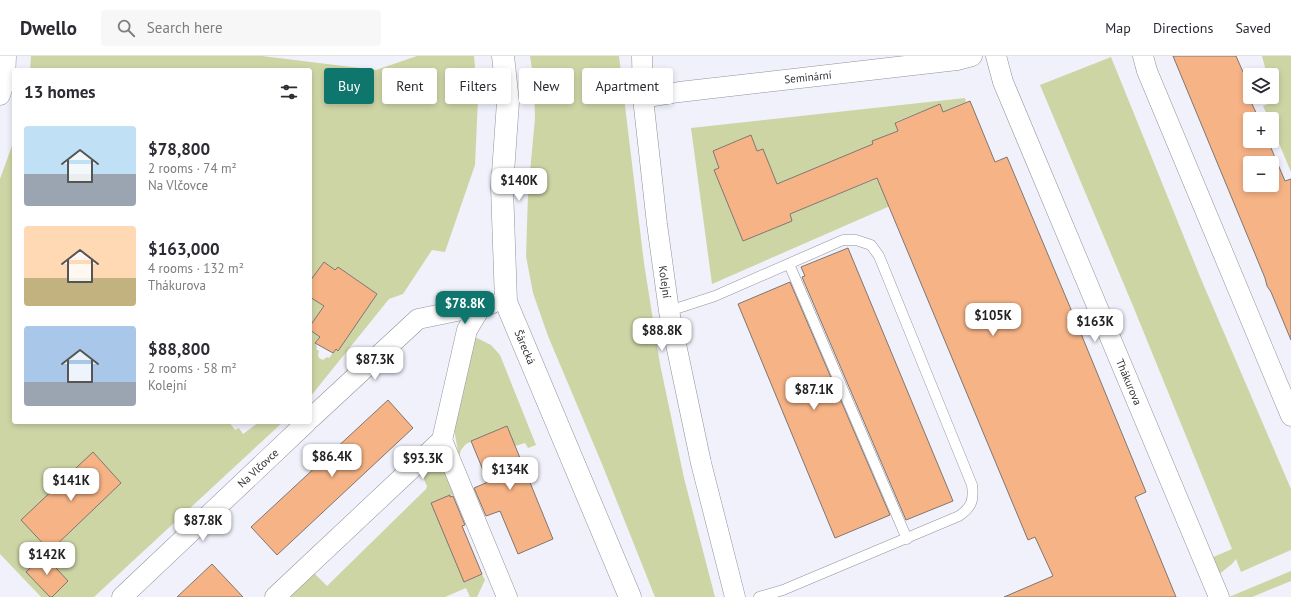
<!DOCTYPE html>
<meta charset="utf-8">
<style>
:root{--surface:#fff;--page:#f7f7f7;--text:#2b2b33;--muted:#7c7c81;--line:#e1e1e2;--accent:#0f766e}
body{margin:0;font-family:"PT Sans",sans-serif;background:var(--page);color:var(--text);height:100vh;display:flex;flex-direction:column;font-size:15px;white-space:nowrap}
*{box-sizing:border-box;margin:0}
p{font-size:13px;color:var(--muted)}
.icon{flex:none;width:22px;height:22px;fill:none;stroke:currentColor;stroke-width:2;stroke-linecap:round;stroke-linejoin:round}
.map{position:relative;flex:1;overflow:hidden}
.drawer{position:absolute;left:12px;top:12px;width:300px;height:356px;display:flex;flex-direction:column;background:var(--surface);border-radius:4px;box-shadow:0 2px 6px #0003}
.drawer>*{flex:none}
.top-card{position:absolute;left:324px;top:12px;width:380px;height:36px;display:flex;gap:8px}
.tools{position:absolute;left:1243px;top:12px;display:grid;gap:8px}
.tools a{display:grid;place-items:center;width:36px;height:36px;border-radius:4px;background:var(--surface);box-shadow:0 2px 6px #0003;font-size:20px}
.price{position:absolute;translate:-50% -34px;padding:0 9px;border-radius:8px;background:#fff;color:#222;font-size:13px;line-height:26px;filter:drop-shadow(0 1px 2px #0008)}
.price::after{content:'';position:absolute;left:50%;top:24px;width:12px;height:9px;margin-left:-6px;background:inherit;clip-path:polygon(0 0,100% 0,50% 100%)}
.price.on{background:var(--accent);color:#fff}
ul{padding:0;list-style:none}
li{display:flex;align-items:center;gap:12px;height:100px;padding:0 12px}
li span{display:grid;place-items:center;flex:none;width:112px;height:80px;border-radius:4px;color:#555}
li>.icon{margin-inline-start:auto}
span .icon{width:48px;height:48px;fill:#fffc;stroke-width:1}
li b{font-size:17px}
h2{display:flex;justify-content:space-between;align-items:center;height:48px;padding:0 12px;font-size:17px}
.chip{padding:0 14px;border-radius:4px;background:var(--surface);box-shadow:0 2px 6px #0003;font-size:14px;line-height:36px}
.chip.on{background:var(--accent);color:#fff}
header{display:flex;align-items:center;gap:24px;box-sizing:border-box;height:56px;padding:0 20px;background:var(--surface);border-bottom:1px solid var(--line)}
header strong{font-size:19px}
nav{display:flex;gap:22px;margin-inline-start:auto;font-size:14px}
.search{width:280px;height:36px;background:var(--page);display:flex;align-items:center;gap:10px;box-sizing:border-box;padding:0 14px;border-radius:4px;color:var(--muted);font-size:15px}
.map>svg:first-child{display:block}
.green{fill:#ced5a5}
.building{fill:#f6b386;stroke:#7f7671;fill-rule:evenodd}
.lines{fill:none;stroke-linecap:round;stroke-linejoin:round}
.lane-casing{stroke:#91929b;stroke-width:11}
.street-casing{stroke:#91929b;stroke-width:21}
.secondary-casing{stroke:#91929b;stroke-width:23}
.lane{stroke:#fff;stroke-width:10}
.street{stroke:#fff;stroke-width:20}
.secondary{stroke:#fff;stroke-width:22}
.labels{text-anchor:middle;stroke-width:3.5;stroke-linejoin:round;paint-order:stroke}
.street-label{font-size:11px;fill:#313135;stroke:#fff}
</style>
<header>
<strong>Dwello</strong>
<div class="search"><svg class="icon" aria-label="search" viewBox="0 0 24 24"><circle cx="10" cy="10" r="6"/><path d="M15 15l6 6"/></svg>Search here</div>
<nav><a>Map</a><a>Directions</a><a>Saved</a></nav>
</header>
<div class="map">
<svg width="1291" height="541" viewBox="0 0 1291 541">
<rect width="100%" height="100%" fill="#f1f1fb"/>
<!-- green -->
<g class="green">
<polygon points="31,0 262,0 376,14 417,0 474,0 478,43 475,109 445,196 432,194 403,238 389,243 310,341 310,274 320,281 315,286 317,291 316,293 319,295 318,299 319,302 323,304 327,301 329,302 336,293 338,294 377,238 338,211 335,214 324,206 310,225 310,14 30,14"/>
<polygon points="530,0 619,0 644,207 660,308 684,422 715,541 655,541 602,408 548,280 533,237 526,200 528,138 535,62 534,26"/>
<polygon points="1262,0 1291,0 1291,116 1272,71 1272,63 1269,63 1263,50 1277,44 1272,31 1272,19 1267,19"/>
<polygon points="1111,1 1201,223 1291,433 1291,494 1241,516 1236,503 1232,508 1218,519 1211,502 1232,493 1133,250 1040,29"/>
<polygon points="965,42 966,46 943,56 940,48 895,66 898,75 872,85 873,88 777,128 763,94 757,95 751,79 713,95 719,112 714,114 743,185 792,165 790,158 886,119 906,143 712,228 691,72"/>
<polygon points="14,84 14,366 229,366 235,374 239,372 243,378 259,366 283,366 94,541 41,541 0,498 0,123"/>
<polygon points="310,241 324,250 310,270"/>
<polygon points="473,280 491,289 500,299 536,389 528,392 525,387 515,390 507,370 466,388 461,394 459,401 454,373"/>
<polygon points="431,405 445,409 457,437 432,447 465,526 482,518 485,524 477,541 470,541 466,532 445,541 287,541 310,513 327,530 426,433 427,430 418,410"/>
<polygon points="1291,515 1291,525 1252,541 1229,541"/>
</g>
<!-- building -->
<g class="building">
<path d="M1173 0H1236L1250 32V41H1254L1256 46 1252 48 1259 63H1250V85H1268L1285 125 1291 123V284L1271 236 1267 230 1265 222ZM1250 107H1272V129H1250Z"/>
<polygon points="970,45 995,106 1007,101 1070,251 1146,436 1135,441 1176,541 1004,541 1053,520 1035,481 1028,484 877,122 790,158 792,165 743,185 714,114 719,112 713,95 751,79 757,95 763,93 777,128 873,88 872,85 898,75 895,67 940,48 943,56"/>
<polygon points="848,192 953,445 906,464 802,221 805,220 801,211"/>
<polygon points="324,206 335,214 338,211 377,238 338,295 336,293 333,297 315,287 320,281 310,274 310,270 324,250 310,241 310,225"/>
<polygon points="790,226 890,459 835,482 738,248"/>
<polygon points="388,344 413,372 277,499 251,471"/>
<polygon points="507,370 553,483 518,498 500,455 486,460 474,432 488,426 471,385"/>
<polygon points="93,396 121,427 50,495 21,464"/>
<polygon points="450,439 450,441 453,440 465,469 462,470 482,518 464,526 431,447"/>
<polygon points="44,499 68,525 52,541 50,541 26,516"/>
<polygon points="212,508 243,541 177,541"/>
</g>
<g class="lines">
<defs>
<g id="lane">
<polyline points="789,208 907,483"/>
<path d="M669 255 715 240 843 184H856L871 189 879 200 972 429C974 444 972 451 959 460L783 534 759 541"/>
</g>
<g id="street">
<polyline points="642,0 643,42 657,168 669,255 701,407 735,541"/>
<polyline points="996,0 1003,26 1219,541"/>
<polyline points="1143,0 1147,15 1291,360"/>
<polyline points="0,39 5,24 6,0"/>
<polyline points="643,42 679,36 957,4 972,0"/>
<polyline points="310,363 418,263 491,248"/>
<polyline points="442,384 507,541"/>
<polyline points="122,541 307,366"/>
<polyline points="275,541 442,384 467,274 482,249"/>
</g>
<polyline id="secondary" points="503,0 508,46 502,131 506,246 630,541"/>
</defs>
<!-- lane casing -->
<use href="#lane" class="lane-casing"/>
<!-- street casing -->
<use href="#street" class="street-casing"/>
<!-- secondary casing -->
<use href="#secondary" class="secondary-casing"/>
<!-- lane -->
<use href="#lane" class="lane"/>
<!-- street -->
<use href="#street" class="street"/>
<!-- secondary -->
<use href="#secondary" class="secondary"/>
</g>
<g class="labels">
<!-- street labels -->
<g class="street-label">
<text transform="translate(808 21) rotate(-6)" y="4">Seminární</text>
<text transform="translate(665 226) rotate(82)" y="4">Kolejní</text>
<text transform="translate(525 291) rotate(67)" y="4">Šárecká</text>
<text transform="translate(1129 326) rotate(67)" y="4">Thákurova</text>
<text transform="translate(258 412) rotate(-43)" y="4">Na Vlčovce</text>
</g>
</g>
</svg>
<div class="tools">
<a><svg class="icon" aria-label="layers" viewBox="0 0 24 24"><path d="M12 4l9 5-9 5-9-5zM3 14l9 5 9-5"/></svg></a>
<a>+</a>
<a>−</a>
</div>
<b class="price" style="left:519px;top:146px">$140K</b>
<b class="price on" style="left:465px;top:269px">$78.8K</b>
<b class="price" style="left:993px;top:281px">$105K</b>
<b class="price" style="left:1095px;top:287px">$163K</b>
<b class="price" style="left:662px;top:296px">$88.8K</b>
<b class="price" style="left:375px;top:325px">$87.3K</b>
<b class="price" style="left:814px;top:355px">$87.1K</b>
<b class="price" style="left:332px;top:422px">$86.4K</b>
<b class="price" style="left:423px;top:424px">$93.3K</b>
<b class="price" style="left:510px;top:435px">$134K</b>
<b class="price" style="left:71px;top:446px">$141K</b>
<b class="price" style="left:203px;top:486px">$87.8K</b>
<b class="price" style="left:47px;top:520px">$142K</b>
<div class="top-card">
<a class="chip on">Buy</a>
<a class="chip">Rent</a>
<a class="chip">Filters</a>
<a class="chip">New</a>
<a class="chip">Apartment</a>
</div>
<section class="drawer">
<h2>13 homes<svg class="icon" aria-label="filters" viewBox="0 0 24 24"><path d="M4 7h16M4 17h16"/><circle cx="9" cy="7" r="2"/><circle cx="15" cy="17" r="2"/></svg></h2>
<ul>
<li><span style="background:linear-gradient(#bfe0f5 60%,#9aa5b1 0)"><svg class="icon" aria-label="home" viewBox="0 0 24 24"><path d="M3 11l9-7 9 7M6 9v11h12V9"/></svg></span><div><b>$78,800</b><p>2 rooms · 74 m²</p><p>Na Vlčovce</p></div></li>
<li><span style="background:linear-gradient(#ffd9b3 65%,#c2b280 0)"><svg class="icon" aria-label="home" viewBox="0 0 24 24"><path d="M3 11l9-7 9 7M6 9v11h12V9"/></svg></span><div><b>$163,000</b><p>4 rooms · 132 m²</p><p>Thákurova</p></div></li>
<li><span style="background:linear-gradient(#a9c7e8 70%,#9aa5b1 0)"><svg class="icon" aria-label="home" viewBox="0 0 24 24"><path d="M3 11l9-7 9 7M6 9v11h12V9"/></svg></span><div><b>$88,800</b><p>2 rooms · 58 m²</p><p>Kolejní</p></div></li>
</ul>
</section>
</div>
